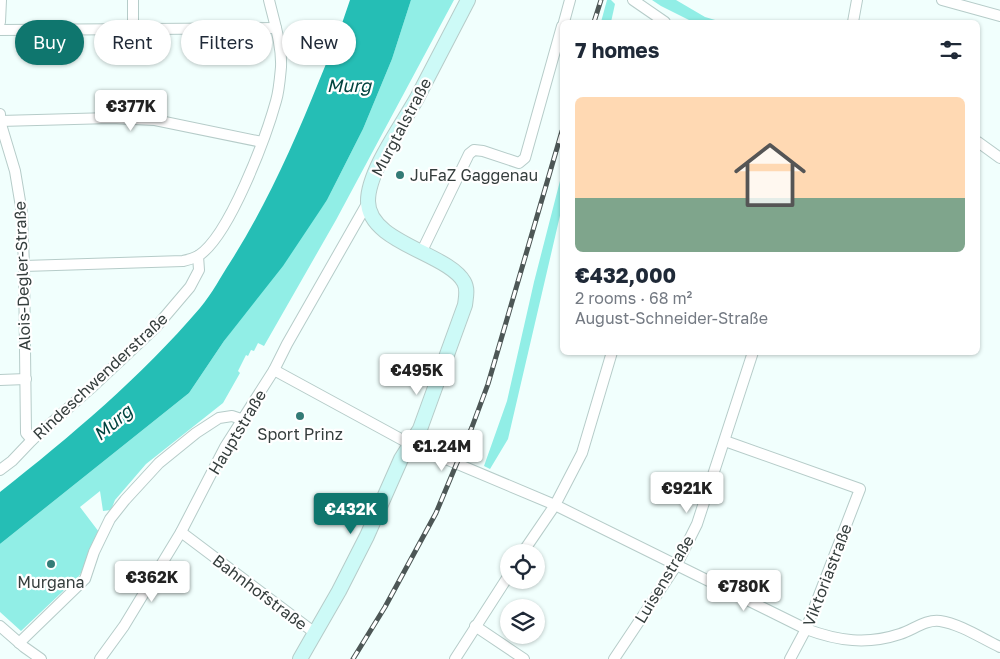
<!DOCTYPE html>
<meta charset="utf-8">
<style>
:root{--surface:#fff;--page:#f2f2f3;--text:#1f2937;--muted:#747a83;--accent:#0f766e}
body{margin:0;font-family:"Golos Text",sans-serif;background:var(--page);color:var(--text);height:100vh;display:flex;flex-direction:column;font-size:19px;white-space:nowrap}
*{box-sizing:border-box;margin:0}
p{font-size:16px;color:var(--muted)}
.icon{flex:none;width:28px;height:28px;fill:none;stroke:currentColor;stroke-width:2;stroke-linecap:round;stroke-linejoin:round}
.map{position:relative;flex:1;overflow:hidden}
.panel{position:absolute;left:560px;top:20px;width:420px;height:335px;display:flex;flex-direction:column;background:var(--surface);border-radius:8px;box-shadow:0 1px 4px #0004}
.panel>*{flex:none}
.top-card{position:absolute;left:15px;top:20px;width:470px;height:45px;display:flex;gap:10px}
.fabs{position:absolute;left:500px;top:544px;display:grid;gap:10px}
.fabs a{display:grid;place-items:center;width:45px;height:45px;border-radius:50%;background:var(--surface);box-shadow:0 1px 4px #0004;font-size:25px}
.price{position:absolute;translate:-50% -42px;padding:0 11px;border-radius:5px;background:#fff;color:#222;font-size:16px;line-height:32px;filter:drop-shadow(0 1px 2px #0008)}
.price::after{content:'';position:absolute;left:50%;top:30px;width:15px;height:11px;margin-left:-8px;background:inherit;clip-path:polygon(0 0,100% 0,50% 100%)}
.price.current{background:var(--accent);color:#fff}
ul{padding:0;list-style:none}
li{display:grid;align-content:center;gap:10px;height:265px;padding:0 15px}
li span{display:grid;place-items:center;height:155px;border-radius:8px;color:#555}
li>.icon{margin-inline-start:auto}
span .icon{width:90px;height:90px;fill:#fffc;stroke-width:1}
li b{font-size:21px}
h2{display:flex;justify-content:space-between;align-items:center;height:60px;padding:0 15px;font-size:21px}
.pill{padding:0 18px;border-radius:22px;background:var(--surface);box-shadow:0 1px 4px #0004;font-size:18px;line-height:45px}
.pill.current{background:var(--accent);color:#fff}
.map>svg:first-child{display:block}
.green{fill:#91eee6}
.water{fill:#25beb5}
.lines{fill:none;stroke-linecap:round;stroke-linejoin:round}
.street-casing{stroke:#b6ccc9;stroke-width:12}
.secondary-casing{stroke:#b6ccc9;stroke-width:16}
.street{stroke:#fff;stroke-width:10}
.secondary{stroke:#cdfaf7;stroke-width:14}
.rail-casing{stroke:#4d5756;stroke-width:5}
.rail{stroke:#fff;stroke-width:3;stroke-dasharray:9;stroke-linecap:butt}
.poi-dot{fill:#347b76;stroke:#fff;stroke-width:2}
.labels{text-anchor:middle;stroke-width:4.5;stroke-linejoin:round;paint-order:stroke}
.street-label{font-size:16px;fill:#353e3d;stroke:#fff}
.poi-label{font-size:16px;fill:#353e3d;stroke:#fff}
.water-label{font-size:18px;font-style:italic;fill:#00433f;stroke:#fff}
</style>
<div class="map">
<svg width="1000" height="659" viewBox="0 0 1000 659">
<rect width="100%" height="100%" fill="#f1fffd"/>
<!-- green -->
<g class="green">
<polygon points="411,0 454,0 336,220 264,346 258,343 254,351 251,350 248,356 246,355 238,371 240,373 223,403 146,464 115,500 111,510 103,511 100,491 80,507 99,532 83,570 79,576 21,631 0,612 0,544 189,393 224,341 327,200 363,129 392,59"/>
<polygon points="607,0 611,0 615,4 611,22 601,22"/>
<polygon points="652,0 676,0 705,17 722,22 693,22 661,6"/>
<polygon points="562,173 562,207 508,439 490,469 484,466 507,401 534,282"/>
</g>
<!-- water -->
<path class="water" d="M350 0H411L392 59 363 129 327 200 283 266 224 341 189 393 0 544V492C71 436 141 377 200 308 212 294 221 276 231 261 267 204 294 143 319 81 330 54 341 28 350 0Z"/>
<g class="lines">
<defs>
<g id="street">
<polyline points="633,0 665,22"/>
<polyline points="942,0 1000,16"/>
<polyline points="0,22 1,0"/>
<polyline points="564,22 570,0"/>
<polyline points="853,22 857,0"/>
<polyline points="133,29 133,0"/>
<polyline points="0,30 276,28"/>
<polyline points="0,114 0,121 15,171 22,213 24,266 26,433 32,440"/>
<polyline points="0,121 111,118 155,120 262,142"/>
<polyline points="978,142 1000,158"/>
<polyline points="421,253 469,154 474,150 483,151 519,163 525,158 562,26"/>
<path d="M24 266 183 261C188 260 194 258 198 256 229 237 266 137 276 101 279 91 280 78 281 67 282 45 274 21 269 0"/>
<path d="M274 370 410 444 555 505 806 629C838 641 867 645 900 634 913 630 926 619 940 621 960 624 981 638 1000 647"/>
<polyline points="0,380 26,379"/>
<polyline points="725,441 860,489 806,629 790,659"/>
<polyline points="0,470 12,461 32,440 91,388 156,327 190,287 199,270 198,256"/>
<polyline points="181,532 315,633"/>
<polyline points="523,552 555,505 582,453 612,352"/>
<polyline points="0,626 24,647 41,659"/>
<polyline points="475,626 524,659"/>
<polyline points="19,643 85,579 94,552 110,519 125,500 159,463 196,433 219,418 232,416 244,420"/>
<polyline points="100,659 124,626 181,532 225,447 274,370 287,344 368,202"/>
<polyline points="455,659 509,575"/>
<polyline points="614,659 676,566 697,524 753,352"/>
</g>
<path id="secondary" d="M300 659 339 591 367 536 401 459 420 429 465 305C466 297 468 289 464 282 448 253 368 243 368 201 368 171 402 125 417 98 434 66 451 33 468 0"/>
</defs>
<!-- street casing -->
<use href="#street" class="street-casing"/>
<!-- secondary casing -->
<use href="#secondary" class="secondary-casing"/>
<!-- street -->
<use href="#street" class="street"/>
<!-- secondary -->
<use href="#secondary" class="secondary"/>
<defs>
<g id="rail">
<polyline points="594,22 601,0"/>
<polyline points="353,659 385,607 436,513 472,427 488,384 562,131"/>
</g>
</defs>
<!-- rail casing -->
<use href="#rail" class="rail-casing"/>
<!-- rail -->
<use href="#rail" class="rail"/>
</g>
<!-- markers -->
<g class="poi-dot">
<circle cx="400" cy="175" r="5"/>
<circle cx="300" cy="416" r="5"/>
<circle cx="51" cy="564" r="5"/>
</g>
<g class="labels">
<!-- street labels -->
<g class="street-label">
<text transform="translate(401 127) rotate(-62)" y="6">Murgtalstraße</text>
<text transform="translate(22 276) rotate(-92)" y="6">Alois-Degler-Straße</text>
<text transform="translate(100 376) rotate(-43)" y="6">Rindeschwenderstraße</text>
<text transform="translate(237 432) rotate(-59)" y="6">Hauptstraße</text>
<text transform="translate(827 575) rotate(-69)" y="6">Viktoriastraße</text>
<text transform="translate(664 579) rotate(-59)" y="6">Luisenstraße</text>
<text transform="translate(260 592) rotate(37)" y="6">Bahnhofstraße</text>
</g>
<!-- poi labels -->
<g class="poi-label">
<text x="410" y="181" text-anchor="start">JuFaZ Gaggenau</text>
<text x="300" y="440">Sport Prinz</text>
<text x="51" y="588">Murgana</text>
</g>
<!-- water labels -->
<g class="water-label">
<text x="349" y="92">Murg</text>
<text transform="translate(113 423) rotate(-40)" y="6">Murg</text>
</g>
</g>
</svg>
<div class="fabs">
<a><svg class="icon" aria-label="locate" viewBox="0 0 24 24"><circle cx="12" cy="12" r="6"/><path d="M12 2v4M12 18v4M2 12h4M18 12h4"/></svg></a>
<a><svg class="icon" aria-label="layers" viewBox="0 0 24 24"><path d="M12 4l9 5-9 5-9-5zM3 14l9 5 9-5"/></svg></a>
</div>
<b class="price" style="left:131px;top:132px">€377K</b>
<b class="price" style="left:417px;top:396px">€495K</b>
<b class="price" style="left:442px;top:472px">€1.24M</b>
<b class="price" style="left:687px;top:514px">€921K</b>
<b class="price current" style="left:351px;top:535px">€432K</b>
<b class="price" style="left:152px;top:603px">€362K</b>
<b class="price" style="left:744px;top:612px">€780K</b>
<div class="top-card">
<a class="pill current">Buy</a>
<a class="pill">Rent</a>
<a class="pill">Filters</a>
<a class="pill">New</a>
</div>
<section class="panel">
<h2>7 homes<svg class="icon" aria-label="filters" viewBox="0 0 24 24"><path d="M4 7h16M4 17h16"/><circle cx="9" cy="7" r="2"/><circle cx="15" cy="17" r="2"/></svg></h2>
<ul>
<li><span style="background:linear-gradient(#ffd9b3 65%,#7fa58c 0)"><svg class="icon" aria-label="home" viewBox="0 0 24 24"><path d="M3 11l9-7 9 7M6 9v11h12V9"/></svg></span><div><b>€432,000</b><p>2 rooms · 68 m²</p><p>August-Schneider-Straße</p></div></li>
</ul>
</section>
</div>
